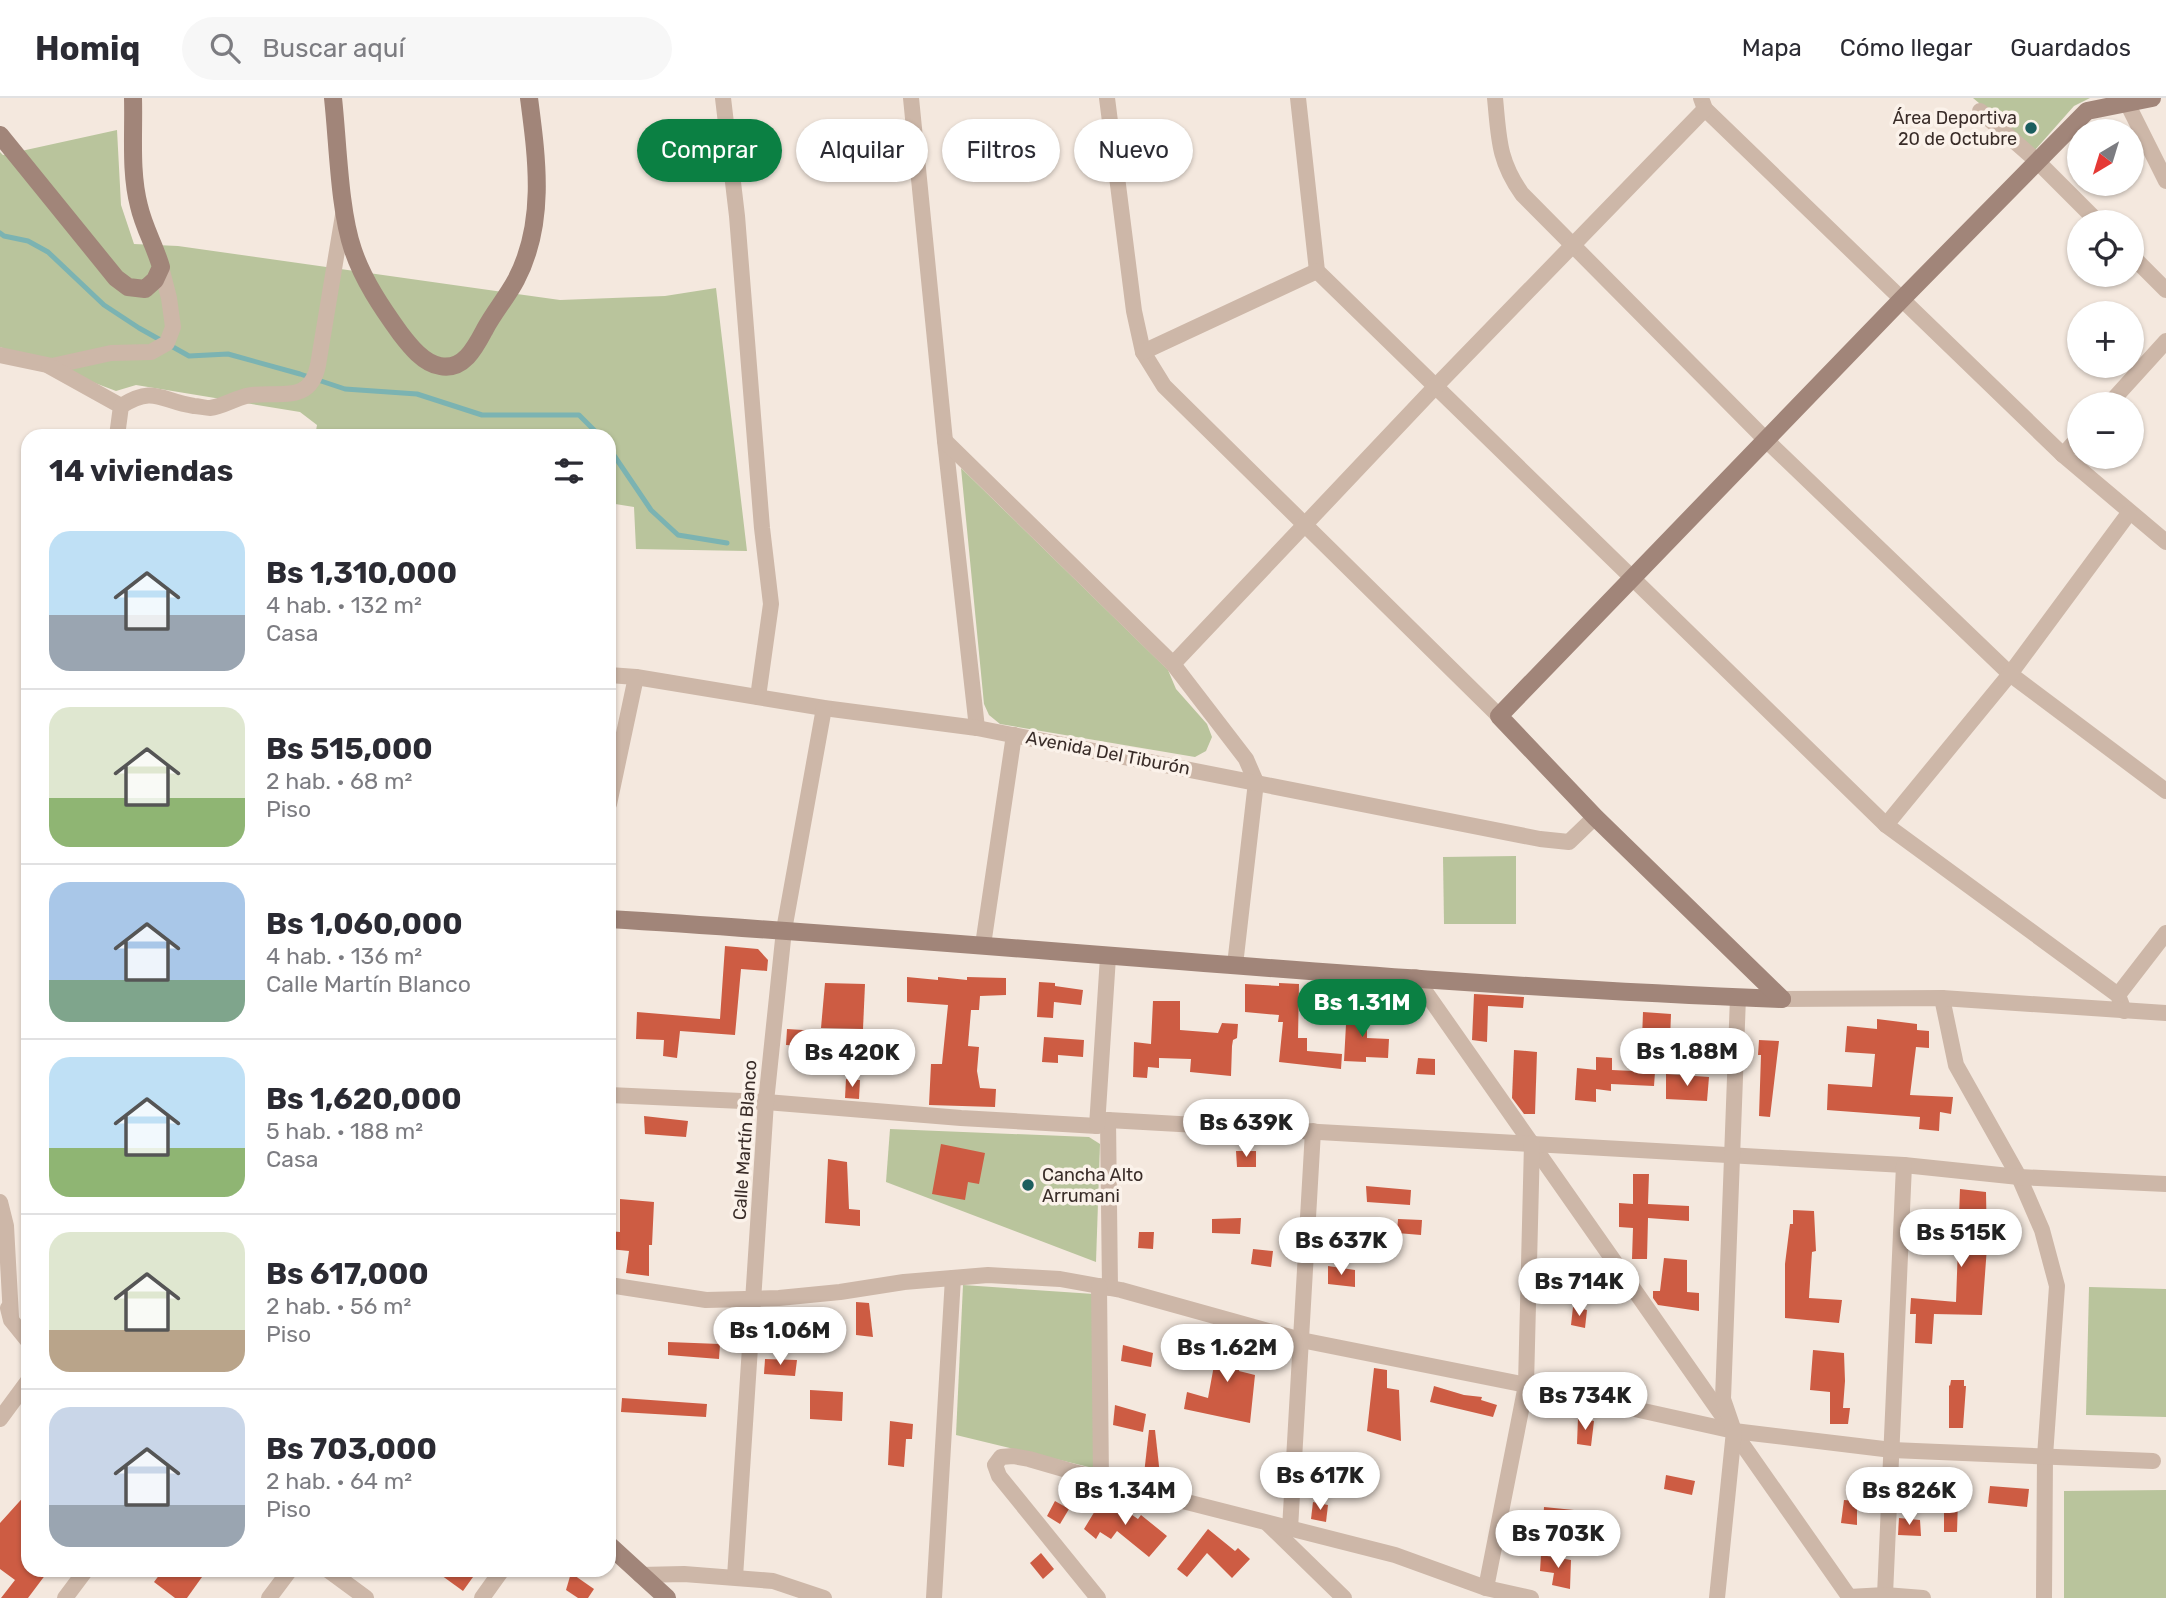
<!DOCTYPE html>
<html lang="es">
<meta charset="utf-8">
<style>
:root{--surface:#fff;--page:#f7f7f7;--text:#2b2b33;--muted:#7c7c81;--line:#e1e1e2;--accent:#0b8043}
body{margin:0;font-family:Rubik,sans-serif;background:var(--page);color:var(--text);height:100vh;display:flex;flex-direction:column;font-size:26px;white-space:nowrap}
*{box-sizing:border-box;margin:0}
p{font-size:23px;color:var(--muted)}
.icon{flex:none;width:38px;height:38px;fill:none;stroke:currentColor;stroke-width:2;stroke-linecap:round;stroke-linejoin:round}
.map{position:relative;flex:1;overflow:hidden}
.panel{position:absolute;left:21px;top:331px;width:595px;height:1148px;display:flex;flex-direction:column;background:var(--surface);border-radius:21px;box-shadow:0 2px 5px #0004}
.panel>*{flex:none}
.hud{position:absolute;left:637px;top:21px;width:665px;height:63px;display:flex;gap:14px}
.needle{width:46px;rotate:218deg}
.buttons{position:absolute;left:2067px;top:21px;display:grid;gap:14px}
.buttons a{display:grid;place-items:center;width:77px;height:77px;border-radius:50%;background:var(--surface);box-shadow:0 2px 5px #0004;font-size:35px}
.price{position:absolute;translate:-50% -60px;padding:0 16px;border-radius:24px;background:#fff;color:#222;font-size:23px;line-height:46px;filter:drop-shadow(0 2px 4px #0008)}
.price::after{content:'';position:absolute;left:50%;top:42px;width:21px;height:16px;margin-left:-10px;background:inherit;clip-path:polygon(0 0,100% 0,50% 100%)}
.price.selected{background:var(--accent);color:#fff}
ul{padding:0;list-style:none}
li{display:flex;align-items:center;gap:21px;height:175px;padding:0 28px}
li+li{border-top:2px solid var(--line)}
li span{display:grid;place-items:center;flex:none;width:196px;height:140px;border-radius:21px;color:#555}
li>.icon{margin-inline-start:auto}
span .icon{width:84px;height:84px;fill:#fffc;stroke-width:1}
li b{font-size:30px}
h2{display:flex;justify-content:space-between;align-items:center;height:84px;padding:0 28px;font-size:30px}
.chip{padding:0 24px;border-radius:32px;background:var(--surface);box-shadow:0 2px 5px #0004;font-size:24px;line-height:63px}
.chip.selected{background:var(--accent);color:#fff}
header{display:flex;align-items:center;gap:42px;box-sizing:border-box;height:98px;padding:0 35px;background:var(--surface);border-bottom:2px solid var(--line)}
header strong{font-size:33px}
nav{display:flex;gap:38px;margin-inline-start:auto;font-size:24px}
.search{width:490px;height:63px;background:var(--page);display:flex;align-items:center;gap:18px;box-sizing:border-box;padding:0 24px;border-radius:38px;color:var(--muted);font-size:26px}
.map>svg:first-child{display:block}
.green{fill:#b9c49c}
.lines{fill:none;stroke-linecap:round;stroke-linejoin:round}
.stream{stroke:#7bb3b2;stroke-width:5}
.building{fill:#cd5c43}
.street{stroke:#cdb7a8;stroke-width:16}
.secondary{stroke:#a18579;stroke-width:18}
.poi-dot{fill:#1c5e5e;stroke:#fbf2ea;stroke-width:2.5}
.labels{text-anchor:middle;stroke-width:7;stroke-linejoin:round;paint-order:stroke}
.poi-label{font-size:18px;fill:#3a2d29;stroke:#fbf2ea;text-anchor:end}
.street-label{font-size:18px;fill:#3a2d29;stroke:#fbf2ea}
</style>
<header>
<strong>Homiq</strong>
<div class="search"><svg class="icon" aria-label="search" viewBox="0 0 24 24"><circle cx="10" cy="10" r="6"/><path d="M15 15l6 6"/></svg>Buscar aquí</div>
<nav><a>Mapa</a><a>Cómo llegar</a><a>Guardados</a></nav>
</header>
<div class="map">
<svg width="2166" height="1500" viewBox="0 0 2166 1500">
<rect width="100%" height="100%" fill="#f4e8de"/>
<!-- green -->
<g class="green">
<polygon points="1973,0 2090,0 2074,8 2035,52"/>
<polygon points="117,32 121,107 134,146 178,148 560,202 665,198 716,190 747,453 636,451 634,409 609,405 609,338 315,338 317,327 300,314 136,287 116,293 0,249 0,54 3,57"/>
<polygon points="961,370 1168,572 1176,591 1207,626 1212,639 1206,653 1195,659 1000,626 989,617 984,606"/>
<polygon points="1516,758 1516,826 1444,826 1443,759"/>
<polygon points="890,1031 1089,1039 1100,1046 1096,1164 886,1084"/>
<polygon points="963,1187 1094,1196 1093,1370 956,1337"/>
<polygon points="2089,1189 2166,1191 2166,1319 2086,1317"/>
<polygon points="2166,1392 2166,1500 2064,1500 2064,1393"/>
</g>
<g class="lines">
<!-- stream -->
<g class="stream">
<polyline points="0,135 4,138 28,143 48,154 104,207 139,230 189,258 228,256 300,276 345,291 417,296 482,317 579,317 600,338"/>
<polyline points="609,350 651,412 678,437 727,445"/>
</g>
</g>
<!-- building -->
<g class="building">
<polygon points="725,848 758,851 768,862 767,873 741,871 735,937 680,933 677,960 663,958 664,942 636,941 637,914 720,921"/>
<polygon points="907,879 938,882 938,879 967,882 967,879 1006,880 1006,897 980,898 979,912 971,912 968,948 979,949 977,973 980,990 996,991 995,1009 929,1007 931,966 942,966 948,907 907,904"/>
<polygon points="1039,884 1055,885 1055,888 1083,892 1081,907 1054,904 1053,920 1037,919"/>
<polygon points="825,885 865,886 863,931 821,930"/>
<polygon points="1279,885 1299,886 1298,940 1307,940 1307,953 1342,956 1341,971 1279,964 1283,924 1278,924 1279,917 1245,914 1245,886 1279,888"/>
<polygon points="1474,896 1524,899 1523,910 1488,908 1487,944 1472,942"/>
<polygon points="1153,903 1180,903 1180,932 1218,935 1222,925 1238,926 1237,940 1233,942 1232,948 1231,978 1190,974 1191,961 1159,960 1159,970 1148,969 1147,980 1133,979 1134,944 1151,946"/>
<polygon points="1347,908 1362,910 1362,922 1367,923 1367,940 1389,941 1388,960 1366,959 1366,964 1344,963"/>
<polygon points="1643,914 1671,916 1670,942 1642,941"/>
<polygon points="1877,921 1917,926 1917,932 1929,933 1929,950 1916,949 1910,997 1953,999 1951,1016 1940,1014 1939,1033 1919,1031 1920,1019 1827,1012 1828,986 1872,989 1875,956 1845,954 1847,928 1877,931"/>
<polygon points="787,931 834,934 833,950 786,947"/>
<polygon points="1044,939 1084,942 1083,959 1058,957 1058,965 1042,964"/>
<polygon points="1759,942 1779,943 1770,1019 1759,1018 1761,957 1758,957"/>
<polygon points="1514,952 1537,954 1535,1016 1524,1016 1512,1000"/>
<polygon points="1596,959 1612,960 1612,972 1655,974 1654,988 1611,986 1611,993 1596,991 1596,1004 1575,1002 1577,970 1596,972"/>
<polygon points="1418,960 1435,961 1435,977 1416,976"/>
<polygon points="1666,976 1709,979 1707,1003 1666,1001"/>
<polygon points="846,981 860,982 859,1001 845,1000"/>
<polygon points="644,1018 688,1023 686,1039 645,1036"/>
<polygon points="941,1046 985,1055 979,1086 968,1084 965,1102 932,1096"/>
<polygon points="1236,1053 1256,1053 1256,1069 1237,1069"/>
<polygon points="828,1061 847,1064 849,1111 860,1112 860,1128 825,1125"/>
<polygon points="1633,1076 1649,1076 1648,1106 1689,1108 1689,1123 1648,1120 1647,1161 1632,1161 1633,1130 1619,1129 1619,1105 1633,1106"/>
<polygon points="1366,1088 1411,1092 1410,1107 1367,1104"/>
<polygon points="1960,1091 1986,1094 1987,1149 1982,1217 1934,1216 1932,1246 1915,1245 1916,1216 1910,1216 1911,1200 1956,1204"/>
<polygon points="620,1101 654,1104 652,1147 649,1147 649,1178 626,1175 629,1153 609,1151 609,1133 620,1134"/>
<polygon points="1793,1112 1814,1113 1816,1153 1812,1154 1809,1200 1842,1202 1839,1225 1785,1220 1785,1166 1790,1126 1793,1126"/>
<polygon points="1241,1120 1240,1136 1212,1135 1212,1121"/>
<polygon points="1398,1121 1422,1122 1421,1137 1397,1135"/>
<polygon points="1139,1134 1154,1134 1153,1151 1138,1150"/>
<polygon points="1253,1151 1273,1153 1271,1169 1251,1166"/>
<polygon points="1664,1160 1687,1162 1687,1194 1699,1195 1699,1213 1658,1207 1653,1200 1653,1193 1660,1193"/>
<polygon points="1328,1168 1355,1172 1355,1189 1328,1186"/>
<polygon points="856,1204 869,1205 873,1239 856,1237"/>
<polygon points="1573,1209 1587,1212 1585,1230 1571,1227"/>
<polygon points="1218,1232 1243,1238 1239,1273 1255,1277 1250,1325 1184,1311 1187,1294 1208,1300 1217,1251 1215,1250"/>
<polygon points="668,1244 720,1246 719,1261 668,1257"/>
<polygon points="1123,1247 1153,1255 1151,1269 1121,1263"/>
<polygon points="1813,1252 1844,1255 1845,1283 1843,1310 1850,1310 1848,1326 1830,1326 1830,1294 1810,1292"/>
<polygon points="765,1261 797,1262 795,1278 764,1276"/>
<polygon points="1374,1270 1387,1272 1387,1290 1399,1292 1401,1343 1367,1333"/>
<polygon points="1951,1282 1964,1282 1964,1288 1966,1288 1963,1330 1949,1330 1949,1287 1950,1288"/>
<polygon points="1434,1288 1464,1297 1482,1299 1481,1302 1497,1307 1493,1319 1430,1304"/>
<polygon points="810,1292 843,1294 842,1323 810,1321"/>
<polygon points="622,1300 707,1306 706,1319 621,1314"/>
<polygon points="1115,1307 1146,1316 1143,1334 1113,1327"/>
<polygon points="1578,1320 1594,1323 1591,1348 1577,1346"/>
<polygon points="890,1323 913,1326 912,1341 906,1341 904,1369 888,1367"/>
<polygon points="1149,1332 1155,1332 1160,1377 1144,1376"/>
<polygon points="1923,1369 1959,1371 1957,1434 1944,1434 1944,1387 1922,1386"/>
<polygon points="1666,1377 1695,1383 1692,1397 1664,1391"/>
<polygon points="1990,1388 2029,1391 2027,1409 1988,1405"/>
<polygon points="28,1394 28,1472 49,1472 28,1500 1,1500 15,1482 0,1471 0,1425"/>
<polygon points="1104,1398 1138,1421 1141,1417 1167,1438 1149,1459 1117,1433 1111,1441 1100,1434 1096,1441 1084,1431"/>
<polygon points="1844,1402 1857,1403 1857,1427 1841,1425"/>
<polygon points="1055,1403 1069,1411 1060,1426 1047,1418"/>
<polygon points="1313,1404 1328,1407 1326,1424 1311,1421"/>
<polygon points="1544,1409 1574,1412 1574,1430 1543,1425"/>
<polygon points="1899,1420 1920,1422 1921,1438 1898,1437"/>
<polygon points="1208,1431 1235,1453 1238,1450 1250,1461 1232,1480 1207,1455 1187,1479 1177,1471"/>
<polygon points="1041,1455 1054,1471 1043,1481 1030,1465"/>
<polygon points="1541,1457 1571,1462 1570,1491 1552,1487 1554,1475 1540,1473"/>
<polygon points="163,1472 207,1472 187,1500 175,1500 154,1484"/>
<polygon points="434,1472 478,1472 463,1493"/>
<polygon points="571,1475 594,1491 588,1500 578,1500 566,1492"/>
</g>
<g class="lines">
<!-- street -->
<g class="street">
<polyline points="723,0 737,118 762,430 771,506 758,599"/>
<polyline points="911,0 945,343 977,630"/>
<polyline points="1107,0 1134,213 1143,254 1164,288 1499,618"/>
<polyline points="1298,0 1317,173 1886,727 2118,897 2124,913"/>
<path d="M1495 0C1499 40 1498 62 1522 96L1766 342 2010 576 2166 693"/>
<polyline points="1701,0 1705,11 2063,357 2166,444"/>
<polyline points="2127,5 2166,83"/>
<polyline points="1980,13 2038,64 2098,124"/>
<polyline points="2132,158 2166,192"/>
<polyline points="1143,254 1317,173"/>
<polyline points="0,257 52,268 111,255 151,254 167,245 173,229 169,200 161,169"/>
<polyline points="49,268 121,308 117,338"/>
<polyline points="2109,306 2166,243"/>
<path d="M121 308C155 287 160 303 194 308 199 308 205 310 210 310 222 309 234 301 246 298 275 291 310 309 318 267L343 117"/>
<polyline points="945,343 1173,566 1246,661 1256,684 1235,867"/>
<polyline points="2063,357 2079,339"/>
<polyline points="1173,566 1436,288 1705,11"/>
<polyline points="609,577 636,579 824,610 977,630 1540,741 1569,744 1595,719"/>
<polyline points="609,706 636,579"/>
<polyline points="1886,727 2010,576 2129,415"/>
<polyline points="983,847 1014,637"/>
<polyline points="1415,879 1850,1500"/>
<polyline points="2118,897 2166,835"/>
<polyline points="1942,900 1956,967 2019,1079 2042,1132 2057,1188 2045,1358 2044,1500"/>
<polyline points="1782,901 1942,900 2166,915"/>
<polyline points="609,997 766,1004 961,1020 1097,1028 1108,1022 1904,1067 2019,1079 2166,1086"/>
<polyline points="1108,1022 1110,1190"/>
<polyline points="1097,1028 1108,859"/>
<polyline points="0,1104 6,1128 11,1219"/>
<polyline points="609,1187 706,1202 779,1200 840,1194 904,1184 988,1177 1060,1181 1121,1192 1301,1242 1526,1287 1734,1333 1892,1352 2153,1363"/>
<polyline points="1099,1188 1101,1382"/>
<polyline points="8,1210 11,1222 28,1243"/>
<polyline points="0,1321 28,1283"/>
<polyline points="1268,1426 1344,1500"/>
<polyline points="1290,1431 1313,1033"/>
<polyline points="328,1472 366,1500"/>
<polyline points="640,1477 684,1476 773,1483 824,1500"/>
<polyline points="735,1479 766,1004 784,832 824,610"/>
<polyline points="1486,1490 1526,1287 1532,1045"/>
<polyline points="1885,1497 1904,1067"/>
<polyline points="1849,1499 1885,1497 1923,1500"/>
<polyline points="65,1500 86,1472"/>
<polyline points="269,1500 290,1472"/>
<polyline points="482,1500 502,1472"/>
<polyline points="934,1500 953,1180"/>
<polyline points="1098,1500 999,1378 995,1367 1001,1359 1013,1358 1029,1361 1112,1385 1395,1457 1486,1490 1531,1500"/>
<polyline points="1717,1500 1734,1333 1723,1301 1738,899"/>
</g>
<!-- secondary -->
<g class="secondary">
<path d="M333 0C338 45 339 111 353 152 363 182 382 210 400 235 410 248 423 265 440 268 464 273 476 248 485 231 494 214 507 199 516 182 546 125 537 61 529 0"/>
<path d="M0 37 116 180 128 189 145 191 155 182 161 169C155 148 144 130 139 108 130 74 134 35 133 0"/>
<path d="M609 821C1000 845 1391 886 1782 901"/>
<polyline points="1782,901 1595,719 1499,618 1902,201 2087,13 2152,0"/>
<polyline points="609,1447 667,1500"/>
</g>
</g>
<!-- markers -->
<g class="poi-dot">
<circle cx="2031" cy="30" r="7"/>
<circle cx="1028" cy="1087" r="7"/>
</g>
<g class="labels">
<!-- poi labels -->
<g class="poi-label">
<text x="2017" y="26">Área Deportiva<tspan x="2017" dy="21">20 de Octubre</tspan></text>
<text x="1042" y="1083" text-anchor="start">Cancha Alto<tspan x="1042" dy="21">Arrumani</tspan></text>
</g>
<!-- street labels -->
<g class="street-label">
<text transform="translate(1108 655) rotate(11)" y="6">Avenida Del Tiburón</text>
<text transform="translate(745 1042) rotate(-86)" y="6">Calle Martín Blanco</text>
</g>
</g>
</svg>
<div class="buttons">
<a><svg class="needle" viewBox="-14 -14 28 28"><path d="M0-13l5 13h-10z" fill="#e53935"/><path d="M0 13l5-13h-10z" fill="#7c7c81"/></svg></a>
<a><svg class="icon" aria-label="locate" viewBox="0 0 24 24"><circle cx="12" cy="12" r="6"/><path d="M12 2v4M12 18v4M2 12h4M18 12h4"/></svg></a>
<a>+</a>
<a>−</a>
</div>
<b class="price selected" style="left:1362px;top:941px">Bs 1.31M</b>
<b class="price" style="left:1687px;top:990px">Bs 1.88M</b>
<b class="price" style="left:852px;top:991px">Bs 420K</b>
<b class="price" style="left:1246px;top:1061px">Bs 639K</b>
<b class="price" style="left:1961px;top:1171px">Bs 515K</b>
<b class="price" style="left:1341px;top:1179px">Bs 637K</b>
<b class="price" style="left:1579px;top:1220px">Bs 714K</b>
<b class="price" style="left:780px;top:1269px">Bs 1.06M</b>
<b class="price" style="left:1227px;top:1286px">Bs 1.62M</b>
<b class="price" style="left:1585px;top:1334px">Bs 734K</b>
<b class="price" style="left:1320px;top:1414px">Bs 617K</b>
<b class="price" style="left:1125px;top:1429px">Bs 1.34M</b>
<b class="price" style="left:1909px;top:1429px">Bs 826K</b>
<b class="price" style="left:1558px;top:1472px">Bs 703K</b>
<div class="hud">
<a class="chip selected">Comprar</a>
<a class="chip">Alquilar</a>
<a class="chip">Filtros</a>
<a class="chip">Nuevo</a>
</div>
<section class="panel">
<h2>14 viviendas<svg class="icon" aria-label="filters" viewBox="0 0 24 24"><path d="M4 7h16M4 17h16"/><circle cx="9" cy="7" r="2"/><circle cx="15" cy="17" r="2"/></svg></h2>
<ul>
<li><span style="background:linear-gradient(#bfe0f5 60%,#9aa5b1 0)"><svg class="icon" aria-label="home" viewBox="0 0 24 24"><path d="M3 11l9-7 9 7M6 9v11h12V9"/></svg></span><div><b>Bs 1,310,000</b><p>4 hab. · 132 m²</p><p>Casa</p></div></li>
<li><span style="background:linear-gradient(#dfe7d0 65%,#8fb573 0)"><svg class="icon" aria-label="home" viewBox="0 0 24 24"><path d="M3 11l9-7 9 7M6 9v11h12V9"/></svg></span><div><b>Bs 515,000</b><p>2 hab. · 68 m²</p><p>Piso</p></div></li>
<li><span style="background:linear-gradient(#a9c7e8 70%,#7fa58c 0)"><svg class="icon" aria-label="home" viewBox="0 0 24 24"><path d="M3 11l9-7 9 7M6 9v11h12V9"/></svg></span><div><b>Bs 1,060,000</b><p>4 hab. · 136 m²</p><p>Calle Martín Blanco</p></div></li>
<li><span style="background:linear-gradient(#bfe0f5 65%,#8fb573 0)"><svg class="icon" aria-label="home" viewBox="0 0 24 24"><path d="M3 11l9-7 9 7M6 9v11h12V9"/></svg></span><div><b>Bs 1,620,000</b><p>5 hab. · 188 m²</p><p>Casa</p></div></li>
<li><span style="background:linear-gradient(#dfe7d0 70%,#b9a48a 0)"><svg class="icon" aria-label="home" viewBox="0 0 24 24"><path d="M3 11l9-7 9 7M6 9v11h12V9"/></svg></span><div><b>Bs 617,000</b><p>2 hab. · 56 m²</p><p>Piso</p></div></li>
<li><span style="background:linear-gradient(#c9d6e8 70%,#9aa5b1 0)"><svg class="icon" aria-label="home" viewBox="0 0 24 24"><path d="M3 11l9-7 9 7M6 9v11h12V9"/></svg></span><div><b>Bs 703,000</b><p>2 hab. · 64 m²</p><p>Piso</p></div></li>
</ul>
</section>
</div>
